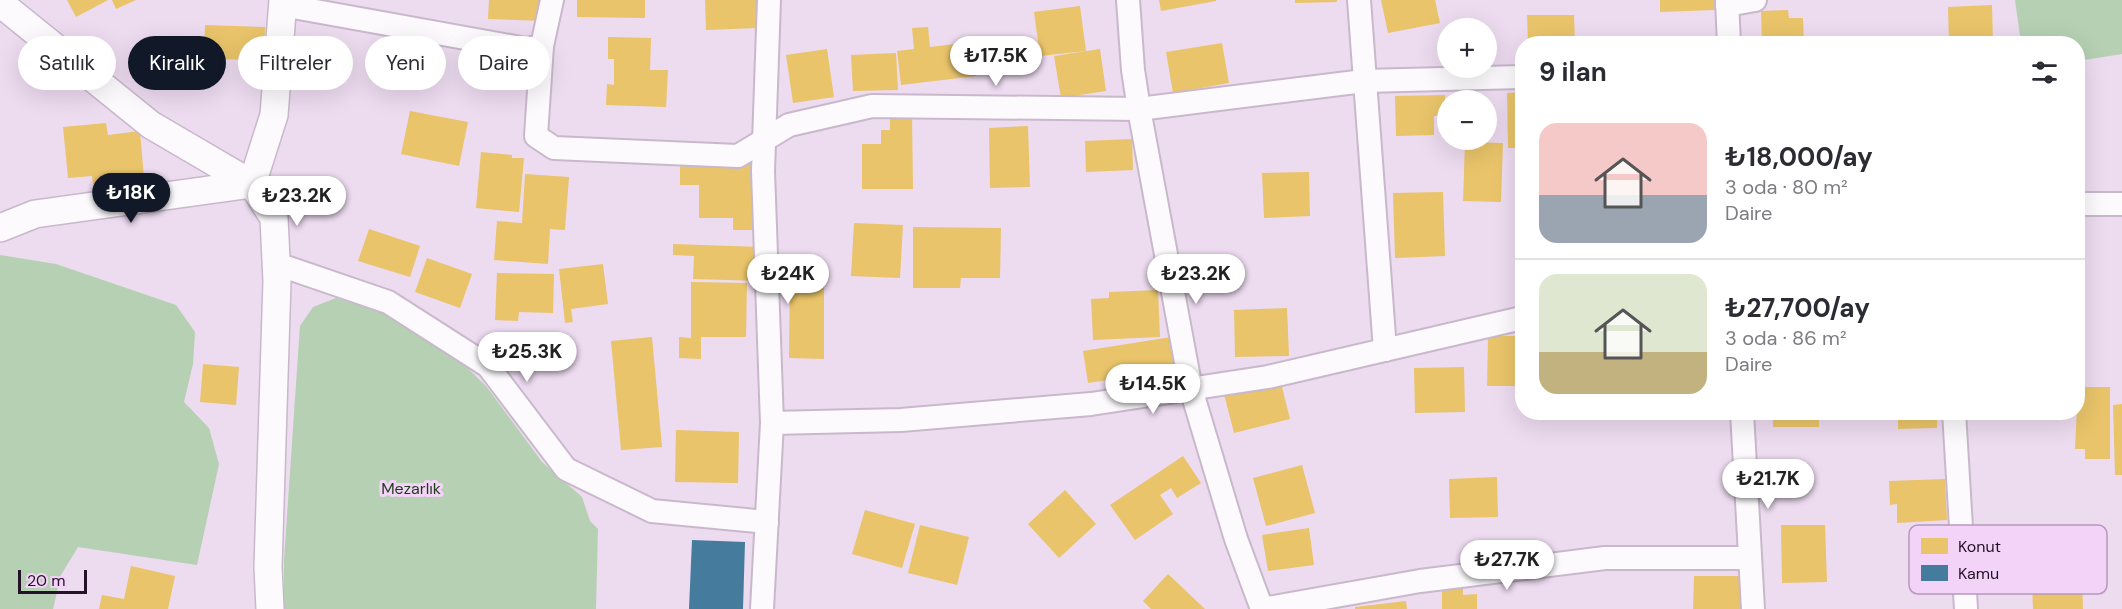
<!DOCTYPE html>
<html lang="tr">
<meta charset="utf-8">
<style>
:root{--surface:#fff;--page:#f7f7f7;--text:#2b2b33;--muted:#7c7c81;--line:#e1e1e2;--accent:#111827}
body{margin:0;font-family:"DM Sans",sans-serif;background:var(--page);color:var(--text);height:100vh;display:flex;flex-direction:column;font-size:22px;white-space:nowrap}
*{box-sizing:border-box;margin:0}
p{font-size:20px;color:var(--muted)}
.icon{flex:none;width:33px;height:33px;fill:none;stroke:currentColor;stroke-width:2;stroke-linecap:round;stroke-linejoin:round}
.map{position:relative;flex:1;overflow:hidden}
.side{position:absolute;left:1515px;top:36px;width:570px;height:384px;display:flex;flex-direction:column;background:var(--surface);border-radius:24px;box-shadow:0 6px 24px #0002}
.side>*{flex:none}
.top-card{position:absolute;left:18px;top:36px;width:570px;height:54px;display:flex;gap:12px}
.controls{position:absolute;left:1437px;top:18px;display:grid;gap:12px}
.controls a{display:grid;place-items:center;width:60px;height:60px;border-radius:50%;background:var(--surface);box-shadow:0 6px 24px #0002;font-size:30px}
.scale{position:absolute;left:18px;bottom:15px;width:69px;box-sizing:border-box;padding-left:6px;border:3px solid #251228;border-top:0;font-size:16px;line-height:21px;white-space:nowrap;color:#251228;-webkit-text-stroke:4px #f3d3f8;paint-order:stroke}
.price{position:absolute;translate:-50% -51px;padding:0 14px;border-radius:21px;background:#fff;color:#222;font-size:20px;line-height:39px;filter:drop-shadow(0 2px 3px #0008)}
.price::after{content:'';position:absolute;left:50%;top:36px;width:18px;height:14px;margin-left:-9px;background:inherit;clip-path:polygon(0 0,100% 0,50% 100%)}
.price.active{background:var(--accent);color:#fff}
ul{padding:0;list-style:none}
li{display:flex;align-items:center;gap:18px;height:150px;padding:0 24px}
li+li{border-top:2px solid var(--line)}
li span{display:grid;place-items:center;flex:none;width:168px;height:120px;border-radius:18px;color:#555}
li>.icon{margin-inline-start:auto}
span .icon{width:72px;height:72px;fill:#fffc;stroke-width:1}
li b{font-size:26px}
h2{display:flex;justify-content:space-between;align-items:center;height:72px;padding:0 24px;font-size:26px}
.chip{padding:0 21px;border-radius:27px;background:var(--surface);box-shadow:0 6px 24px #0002;font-size:21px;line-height:54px}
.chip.active{background:var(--accent);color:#fff}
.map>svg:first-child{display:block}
.green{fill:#b5d0b2}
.homes{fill:#e9c46a}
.public{fill:#457b9d}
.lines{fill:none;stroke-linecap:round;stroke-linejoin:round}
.minor-casing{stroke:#c9b8cc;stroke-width:26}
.tertiary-casing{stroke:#c9b8cc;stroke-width:30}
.minor{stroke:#fcfafd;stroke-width:22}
.tertiary{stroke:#fcfafd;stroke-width:27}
.labels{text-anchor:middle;stroke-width:6;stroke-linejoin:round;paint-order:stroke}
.park-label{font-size:16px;fill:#1b3c16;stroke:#f3d3f8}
.key{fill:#f3d3f8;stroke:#b599ba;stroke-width:1.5}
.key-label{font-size:16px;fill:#251228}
</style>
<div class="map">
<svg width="2122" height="609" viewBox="0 0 2122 609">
<rect width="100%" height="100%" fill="#eddbf0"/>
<!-- green -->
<g class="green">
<polygon points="2015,0 2122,0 2122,54 2078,61 2078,44 2021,43"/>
<polygon points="0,255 56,264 176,305 195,332 193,364 184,402 209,428 219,464 197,565 78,547 61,575 53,609 0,609"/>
<polygon points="336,298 391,315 438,339 486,386 542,462 582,497 590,521 598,529 596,609 284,609 284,560 300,326 313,307"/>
</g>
<!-- homes -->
<g class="homes">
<polygon points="67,0 108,0 76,17"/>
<polygon points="112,0 136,0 116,9"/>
<polygon points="489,0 546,0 545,21 488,19"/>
<polygon points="577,0 645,0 645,18 577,17"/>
<polygon points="705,0 756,0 757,28 706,30"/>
<polygon points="1159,0 1216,0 1216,1 1161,11"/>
<polygon points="1295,0 1337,0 1337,2 1295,3"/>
<polygon points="1381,0 1435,0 1440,23 1388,33"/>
<polygon points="1660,0 1715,0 1715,10 1660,12"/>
<polygon points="1992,5 1993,44 1949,44 1948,7"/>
<polygon points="1080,6 1086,51 1040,56 1034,12"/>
<polygon points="1788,10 1789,18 1803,18 1804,44 1762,44 1761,11"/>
<polygon points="1527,15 1574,15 1575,44 1528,44"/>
<polygon points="205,25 265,27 264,60 204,59"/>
<polygon points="928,27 930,47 971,42 976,76 901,85 897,51 914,49 912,28"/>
<polygon points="608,37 651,38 650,70 668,70 666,107 606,105 607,84 614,85 614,59 608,59"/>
<polygon points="1222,43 1229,83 1173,93 1166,52"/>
<polygon points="827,49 834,97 793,103 786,55"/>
<polygon points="1100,49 1106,91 1061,98 1054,56"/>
<polygon points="896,53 898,90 853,91 851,55"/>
<polygon points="1522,92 1522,148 1508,148 1507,93"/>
<polygon points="1445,95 1446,116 1434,116 1434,135 1396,136 1395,96"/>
<polygon points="410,111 468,122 459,166 401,154"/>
<polygon points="890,114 912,114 913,189 862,189 862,144 881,144 881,130 890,130"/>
<polygon points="106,123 108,135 140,131 144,178 93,184 92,176 68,178 63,127"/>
<polygon points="1028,126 1030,187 990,188 989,128"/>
<polygon points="1132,139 1133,170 1086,172 1085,141"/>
<polygon points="1465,142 1503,143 1501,202 1463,201"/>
<polygon points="481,152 512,155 512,158 524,158 519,212 476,208"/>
<polygon points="680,163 756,163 756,230 733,230 733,218 699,218 699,185 680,185"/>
<polygon points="1309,172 1310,216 1264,218 1262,173"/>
<polygon points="525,174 569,177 565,230 550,229 548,264 494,260 497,221 522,223"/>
<polygon points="1443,192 1445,256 1395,258 1393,193"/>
<polygon points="854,223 903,225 900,278 851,276"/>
<polygon points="913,227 1001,228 1000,278 961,278 960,288 913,288"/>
<polygon points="369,229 420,246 410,277 358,261"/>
<polygon points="673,244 761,247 760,281 693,279 694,256 673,255"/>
<polygon points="427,258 472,274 460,308 415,292"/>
<polygon points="603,264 608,304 571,309 573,322 565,323 559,269"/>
<polygon points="497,273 554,274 553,313 519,312 518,321 495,320"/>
<polygon points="790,276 824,277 824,359 789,358"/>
<polygon points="691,282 747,283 746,337 701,337 701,359 679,358 679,337 691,338"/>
<polygon points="1158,290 1160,337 1093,340 1091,299 1109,298 1109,292"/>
<polygon points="1287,308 1289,356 1235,357 1234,310"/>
<polygon points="1488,336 1522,336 1522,386 1487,386"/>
<polygon points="652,337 662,447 621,450 611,341"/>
<polygon points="1171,337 1176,370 1088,383 1083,351"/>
<polygon points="203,364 239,367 236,405 200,402"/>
<polygon points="1464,367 1465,412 1415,413 1414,368"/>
<polygon points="1280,379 1290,419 1234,433 1224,394"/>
<polygon points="2078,387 2110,387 2110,459 2085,459 2085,449 2075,449"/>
<polygon points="2122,404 2122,475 2115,475 2113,405"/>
<polygon points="1662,412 1703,412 1703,419 1662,418"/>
<rect x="1773" y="412" width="46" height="15"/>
<polygon points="1898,412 1937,412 1937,428 1898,429"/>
<polygon points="1986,412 2027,412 2027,414 1986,415"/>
<polygon points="676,430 739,432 738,483 675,482"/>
<polygon points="1183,456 1201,483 1177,498 1171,488 1160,495 1173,514 1135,540 1110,505"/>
<polygon points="1302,465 1315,513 1266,526 1253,478"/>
<polygon points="1497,477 1498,517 1450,518 1449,479"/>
<polygon points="1945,479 1947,520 1897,523 1897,504 1890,505 1889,481"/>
<polygon points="1065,490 1096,524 1059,558 1028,524"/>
<polygon points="865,510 915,524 902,568 852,554"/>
<polygon points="920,525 969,537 957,585 908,573"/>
<polygon points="1781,525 1825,525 1827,582 1782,583"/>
<polygon points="1309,528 1314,565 1268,571 1262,535"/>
<polygon points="131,566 175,576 168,609 99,609 102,595 124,599"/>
<polygon points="1168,574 1205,609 1151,609 1143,601"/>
<polygon points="1694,576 1742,576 1742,609 1693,609"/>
<polygon points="2082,580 2083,609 2033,609 2032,582"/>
<polygon points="1463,581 1463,595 1477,594 1477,609 1442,609 1442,582"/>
<polygon points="1406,601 1407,609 1355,609 1355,607"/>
</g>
<!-- public -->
<polygon class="public" points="692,540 745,542 743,609 689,609"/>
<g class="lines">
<defs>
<g id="minor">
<polyline points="1128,0 1133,70 1139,109 1191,389 1236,539 1262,609"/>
<polyline points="1359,0 1385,350"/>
<polyline points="1727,0 1729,44"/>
<polyline points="282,5 526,49 542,46 552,0"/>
<polyline points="1727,5 1755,0"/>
<polyline points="542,46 536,136 554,148 738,156 789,125 872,106 1139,109 1364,81 1522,77"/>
<polyline points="2078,204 2122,204"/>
<polyline points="277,264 388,302 488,366 566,469 652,511 767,522"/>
<polyline points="1742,412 1753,609"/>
<polyline points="1954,412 1966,609"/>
<polyline points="772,423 901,420 1091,404 1268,377 1522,318"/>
<polyline points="762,609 772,423 763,171 769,0"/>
<polyline points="1262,609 1420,581 1605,558 1750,558"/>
</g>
<g id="tertiary">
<polyline points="0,3 151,125 252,184 274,218 277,281 268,567 270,609"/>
<polyline points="0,228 35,214 252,184 274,115 283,0"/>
</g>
</defs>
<!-- minor casing -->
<use href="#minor" class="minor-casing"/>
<!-- tertiary casing -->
<use href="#tertiary" class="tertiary-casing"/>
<!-- minor -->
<use href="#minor" class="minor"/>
<!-- tertiary -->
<use href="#tertiary" class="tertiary"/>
</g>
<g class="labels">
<!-- park labels -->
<g class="park-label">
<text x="411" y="494">Mezarlık</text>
</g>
</g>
<!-- legend -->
<rect x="1909" y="525" width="198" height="69" rx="9" class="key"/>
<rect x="1921" y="538" width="27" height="16" fill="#e9c46a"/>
<rect x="1921" y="565" width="27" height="16" fill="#457b9d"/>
<g class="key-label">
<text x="1958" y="552">Konut</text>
<text x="1958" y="579">Kamu</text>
</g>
</svg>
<div class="controls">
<a>+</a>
<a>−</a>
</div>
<div class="scale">20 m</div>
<b class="price" style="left:996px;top:87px">₺17.5K</b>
<b class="price active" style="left:131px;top:224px">₺18K</b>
<b class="price" style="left:297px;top:227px">₺23.2K</b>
<b class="price" style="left:788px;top:305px">₺24K</b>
<b class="price" style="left:1196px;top:305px">₺23.2K</b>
<b class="price" style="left:527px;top:383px">₺25.3K</b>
<b class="price" style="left:1153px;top:415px">₺14.5K</b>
<b class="price" style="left:1768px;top:510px">₺21.7K</b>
<b class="price" style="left:1507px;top:591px">₺27.7K</b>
<div class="top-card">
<a class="chip">Satılık</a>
<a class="chip active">Kiralık</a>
<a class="chip">Filtreler</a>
<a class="chip">Yeni</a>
<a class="chip">Daire</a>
</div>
<section class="side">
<h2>9 ilan<svg class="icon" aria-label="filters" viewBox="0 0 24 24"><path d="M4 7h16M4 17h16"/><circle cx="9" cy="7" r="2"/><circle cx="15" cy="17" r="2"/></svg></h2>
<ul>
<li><span style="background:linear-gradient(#f6c9c9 60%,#9aa5b1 0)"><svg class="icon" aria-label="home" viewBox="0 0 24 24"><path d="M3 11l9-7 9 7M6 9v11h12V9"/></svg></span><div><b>₺18,000/ay</b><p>3 oda · 80 m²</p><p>Daire</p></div></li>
<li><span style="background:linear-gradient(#dfe7d0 65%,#c2b280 0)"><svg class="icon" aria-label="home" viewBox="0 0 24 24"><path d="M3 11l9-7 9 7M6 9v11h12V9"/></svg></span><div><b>₺27,700/ay</b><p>3 oda · 86 m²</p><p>Daire</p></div></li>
</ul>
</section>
</div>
